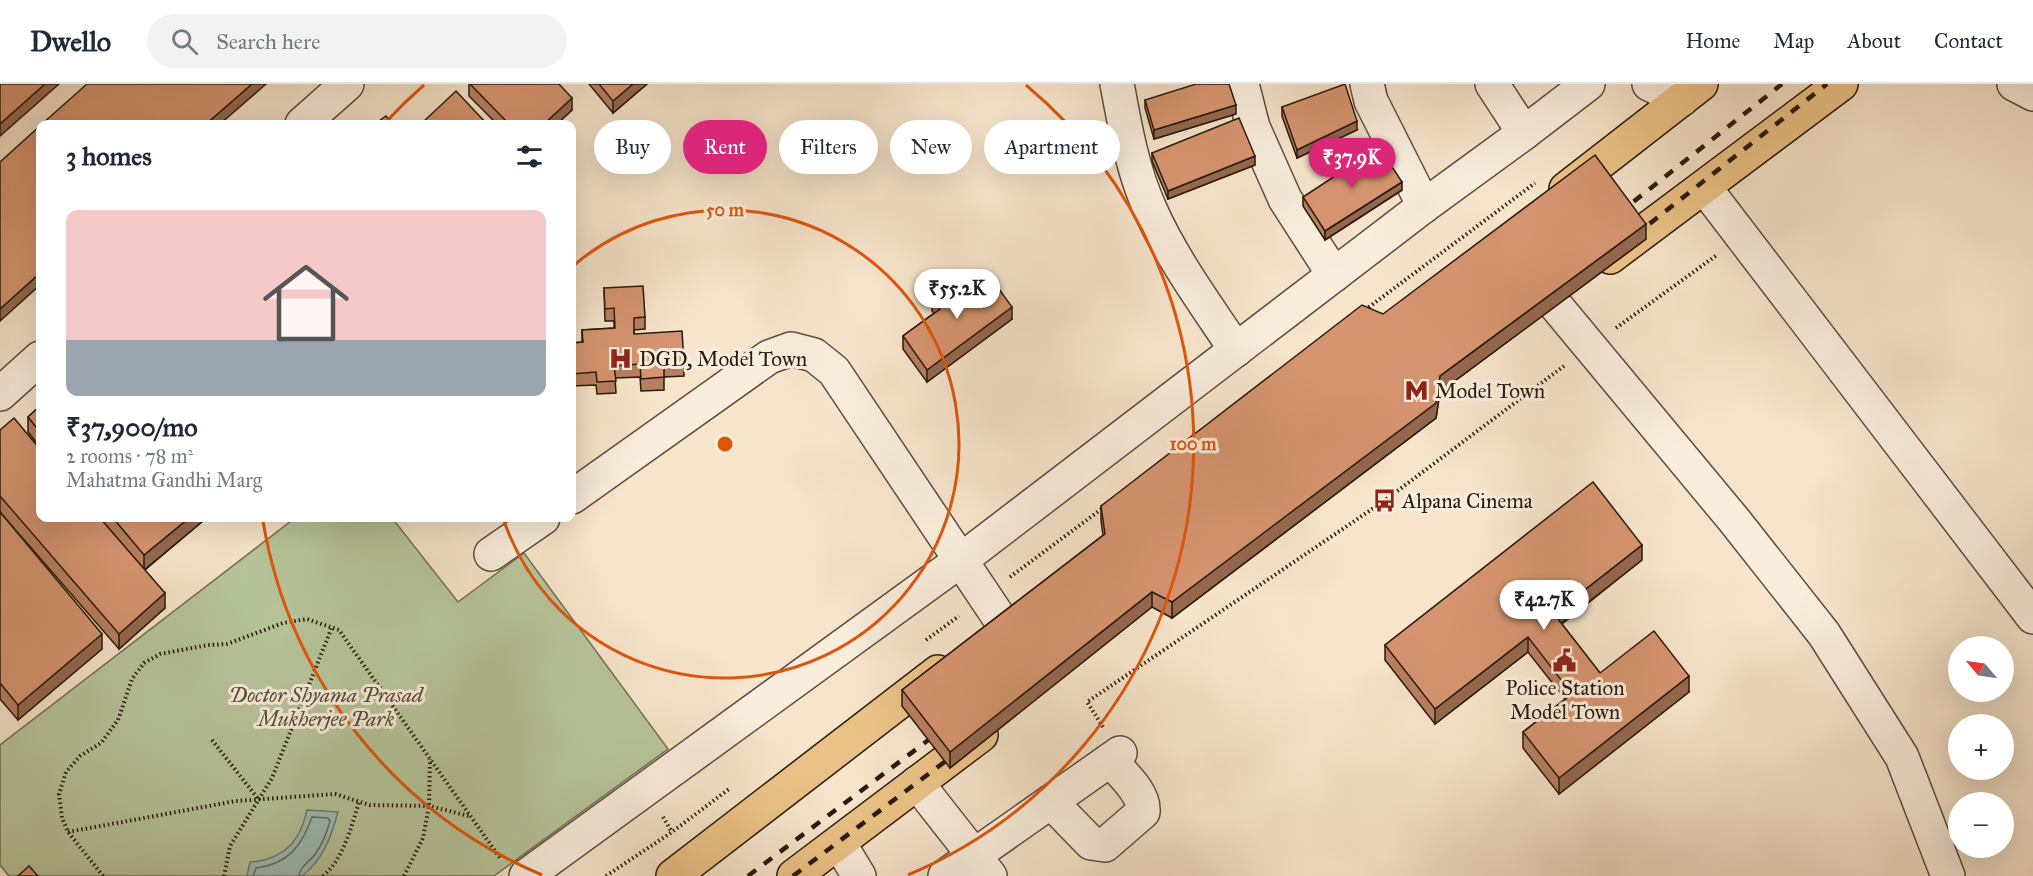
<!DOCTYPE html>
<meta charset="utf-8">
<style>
:root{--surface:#fff;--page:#f2f2f3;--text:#1f2937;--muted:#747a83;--line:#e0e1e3;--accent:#db2777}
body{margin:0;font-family:"IM FELL Great Primer",serif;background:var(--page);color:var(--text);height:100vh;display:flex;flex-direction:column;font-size:22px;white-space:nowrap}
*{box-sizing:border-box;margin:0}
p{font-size:20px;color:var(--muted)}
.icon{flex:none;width:33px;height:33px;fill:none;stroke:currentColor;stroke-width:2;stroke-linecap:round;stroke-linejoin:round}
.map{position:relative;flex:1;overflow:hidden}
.details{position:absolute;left:36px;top:36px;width:540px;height:402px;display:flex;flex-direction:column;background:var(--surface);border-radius:12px;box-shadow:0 6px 24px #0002}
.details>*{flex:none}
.banner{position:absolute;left:594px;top:36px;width:570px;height:54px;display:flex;gap:12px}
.needle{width:39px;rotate:299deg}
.controls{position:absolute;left:1948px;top:552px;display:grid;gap:12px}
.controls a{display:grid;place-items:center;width:66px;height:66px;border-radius:50%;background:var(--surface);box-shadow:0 6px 24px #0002;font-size:30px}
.price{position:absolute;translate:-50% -51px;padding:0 14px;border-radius:21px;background:#fff;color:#222;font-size:20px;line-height:39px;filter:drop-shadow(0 2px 3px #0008)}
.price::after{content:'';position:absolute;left:50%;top:36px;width:18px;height:14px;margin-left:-9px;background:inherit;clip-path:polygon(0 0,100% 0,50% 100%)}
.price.active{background:var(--accent);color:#fff}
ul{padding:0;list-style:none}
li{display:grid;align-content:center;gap:12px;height:318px;padding:0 30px}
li+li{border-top:2px solid var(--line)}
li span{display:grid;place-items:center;height:186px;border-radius:12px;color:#555}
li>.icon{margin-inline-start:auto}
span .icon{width:108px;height:108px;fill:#fffc;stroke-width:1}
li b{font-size:26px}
h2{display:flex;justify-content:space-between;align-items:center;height:72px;padding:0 30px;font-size:26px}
.tag{padding:0 21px;border-radius:27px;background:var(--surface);box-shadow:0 6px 24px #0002;font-size:21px;line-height:54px}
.tag.active{background:var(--accent);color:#fff}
header{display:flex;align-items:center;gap:36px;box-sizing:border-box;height:84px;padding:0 30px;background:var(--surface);border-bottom:2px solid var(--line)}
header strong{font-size:28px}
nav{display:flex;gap:33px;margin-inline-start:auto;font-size:21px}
.search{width:420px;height:54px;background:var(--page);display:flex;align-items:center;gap:15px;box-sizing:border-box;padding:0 21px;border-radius:33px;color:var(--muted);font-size:22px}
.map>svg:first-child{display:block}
.green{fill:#b7c59b;stroke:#706f54;stroke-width:1.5}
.water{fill:#9dbeb8;stroke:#6e7c73;stroke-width:1.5}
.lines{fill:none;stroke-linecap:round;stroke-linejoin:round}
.shore{stroke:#626c62;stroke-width:1.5}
.minor-casing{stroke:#5c4c3c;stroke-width:36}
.major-casing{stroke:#28190c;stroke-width:36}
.path{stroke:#28190c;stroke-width:4;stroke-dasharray:1.5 3;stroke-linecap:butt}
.minor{stroke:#f9eddd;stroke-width:33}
.major{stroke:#ebc286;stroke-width:33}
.rail{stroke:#28190c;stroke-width:4.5;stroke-dasharray:10 10;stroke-linecap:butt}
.wall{fill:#b77f5f;stroke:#28190c;stroke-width:1.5}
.shaded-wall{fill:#95684e;stroke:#28190c;stroke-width:1.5}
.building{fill:#d5946f;stroke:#28190c;stroke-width:1.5}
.ring{fill:none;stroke:#de560c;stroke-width:3}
.labels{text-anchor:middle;stroke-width:6;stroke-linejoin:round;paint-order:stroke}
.poi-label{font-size:21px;fill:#28190c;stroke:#f9eddd;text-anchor:start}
.park-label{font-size:21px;font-style:italic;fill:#534d37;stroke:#f9eddd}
.centre{fill:#de560c;stroke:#f9eddd;stroke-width:3}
.ring-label{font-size:18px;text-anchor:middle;font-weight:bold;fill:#de560c;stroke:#f9eddd;stroke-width:6;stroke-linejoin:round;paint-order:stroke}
</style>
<header>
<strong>Dwello</strong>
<div class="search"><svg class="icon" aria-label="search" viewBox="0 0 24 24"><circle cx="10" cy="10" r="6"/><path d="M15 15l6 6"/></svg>Search here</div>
<nav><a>Home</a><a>Map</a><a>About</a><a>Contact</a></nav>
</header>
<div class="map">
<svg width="2033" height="792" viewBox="0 0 2033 792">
<rect width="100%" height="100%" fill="#f6e4cb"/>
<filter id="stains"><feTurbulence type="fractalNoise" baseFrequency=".00333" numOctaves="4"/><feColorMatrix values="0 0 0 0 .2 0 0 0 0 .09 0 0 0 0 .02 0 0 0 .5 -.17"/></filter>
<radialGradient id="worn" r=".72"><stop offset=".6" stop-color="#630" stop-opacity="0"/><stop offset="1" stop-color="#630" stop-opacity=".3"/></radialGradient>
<!-- green -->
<polygon class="green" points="295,434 392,434 458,518 524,469 668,665 494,792 9,792 0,781 0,661"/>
<!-- water -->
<path class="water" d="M307 726 338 728C331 753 323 776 302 792H247L250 778C283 776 300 758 307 726Z"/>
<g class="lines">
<!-- shore -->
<path class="shore" d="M253 792 256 784C288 780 302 762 312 733L328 734 330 737C327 748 323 759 316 769 311 777 300 782 299 792"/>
<defs>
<g id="minor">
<path d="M1117 0C1125 42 1132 85 1150 125 1172 175 1206 221 1236 266"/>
<polyline points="1242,0 1253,43 1285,115 1334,191"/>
<polyline points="1367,0 1371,17 1424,122"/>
<polyline points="1492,0 1524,49"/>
<polyline points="1649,0 1681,16"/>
<polyline points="2014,0 2033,10"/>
<polyline points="302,40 347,0"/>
<polyline points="1705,104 2033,533"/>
<polyline points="1552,217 1734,436 1824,550 1902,673 1948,792"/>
<polyline points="0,310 40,274"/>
<polyline points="572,413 769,273 791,265 814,271 834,287 1002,538"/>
<polyline points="491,470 543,434"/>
<polyline points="917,699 990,792"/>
<path d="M1051 718 1091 759 1105 761 1143 728C1145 709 1122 690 1110 676"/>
<polyline points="839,759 859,792"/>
<polyline points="526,792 961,476 1424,122 1524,49 1588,0"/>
<polyline points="945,792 1120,669"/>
</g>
<g id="major">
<polyline points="1566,105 1701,0"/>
<polyline points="1610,173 1841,0"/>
<polyline points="673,792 938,588"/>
<polyline points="794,792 981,651"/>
</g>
</defs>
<!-- minor casing -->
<use href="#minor" class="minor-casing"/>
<!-- major casing -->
<use href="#major" class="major-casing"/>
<!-- path -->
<g class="path">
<polyline points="1365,226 1535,99"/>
<polyline points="1616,244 1717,171"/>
<polyline points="1010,493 1103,424"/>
<polyline points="926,556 959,532"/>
<polyline points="1103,643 1087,618 1384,417 1564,282"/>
<polyline points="212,656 259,716"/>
<polyline points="663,733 672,748"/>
<polyline points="68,748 236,717 335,710 370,721 429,722 469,732"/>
<polyline points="103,792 68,748 62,734 59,710 66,688 80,672 101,659 118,636 132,595 144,579 160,570 208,561 227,560 283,539 307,535 339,546 500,774"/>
<polyline points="224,792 230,762 272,694 332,543"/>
<path d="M323 792C343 776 352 741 359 718"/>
<polyline points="404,792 423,754 429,722 430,675"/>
<polyline points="606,792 672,748 729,705"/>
</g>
<!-- minor -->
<use href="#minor" class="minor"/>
<!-- major -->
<use href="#major" class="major"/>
<!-- rail -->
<g class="rail">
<polyline points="1618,130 1782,0"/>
<polyline points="1634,152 1827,0"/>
<polyline points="748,792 943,645"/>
<polyline points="793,792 959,667"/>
</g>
</g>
<!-- wall -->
<g class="wall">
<polygon points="469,0 559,0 572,26 557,40 497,40 469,12"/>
<polygon points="589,0 647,0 613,29"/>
<polygon points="1145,16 1236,30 1154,55 1145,24"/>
<polygon points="1282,23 1357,46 1297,74 1282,32"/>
<polygon points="1152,69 1255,81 1168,115 1152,77"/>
<polygon points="1402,106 1325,156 1303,122 1303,113"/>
<polygon points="1646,155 1440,308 1436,334 1172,534 1152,523 950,684 902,622 902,606 1103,451 1101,437 1101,422 1383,230"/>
<polygon points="604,204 645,233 645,245 634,246 634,250 684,279 684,292 664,293 664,306 641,307 640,293 615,294 616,309 597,310 596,301 572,302 572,259 582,258 582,246 614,244 614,237 605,237"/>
<polygon points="957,213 1012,235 927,298 903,265 903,252 934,229 932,227 932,214"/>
<polygon points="40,322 40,363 28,348 28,333"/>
<polygon points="0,346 40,434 203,434 203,437 145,486 165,524 119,565 0,428"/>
<polygon points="0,428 102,565 18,636 0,615"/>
<polygon points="1642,476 1562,540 1600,589 1689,608 1559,710 1523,664 1523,648 1565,615 1528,568 1435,640 1385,576 1385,561"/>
</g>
<!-- shaded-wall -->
<g class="shaded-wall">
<polygon points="45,0 59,0 0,52 0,40"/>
<polygon points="252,0 266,0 220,40 206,40"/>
<polygon points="633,0 647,0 613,29 613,17"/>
<polygon points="572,14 572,26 557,40 544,40"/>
<polygon points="1236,21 1236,30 1154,55 1154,46"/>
<polygon points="1357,37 1357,46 1297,74 1297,66"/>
<polygon points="1255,72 1255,81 1168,115 1168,107"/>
<polygon points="1402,98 1402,106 1325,156 1325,147"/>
<polygon points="1646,140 1646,155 1440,308 1436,334 1172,534 1172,518 1440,292"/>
<polygon points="40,189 40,201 0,237 0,225"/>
<polygon points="1012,223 1012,235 927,298 927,286"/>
<polygon points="189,434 203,434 203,437 144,486 144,471"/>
<polygon points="1642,461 1642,476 1554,545 1554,530"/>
<polygon points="1152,508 1152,523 950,684 950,668"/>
<polygon points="165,509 165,524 119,565 119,550"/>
<polygon points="102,550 102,565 18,636 18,621"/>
<polygon points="1528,553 1528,568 1435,640 1435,625"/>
<polygon points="1689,592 1689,608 1559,710 1559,694"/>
</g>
<!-- building -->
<g class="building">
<polygon points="0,0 45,0 0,40"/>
<polygon points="87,0 252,0 206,40 42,40"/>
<polygon points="470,0 559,0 572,14 544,40 509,40"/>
<polygon points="599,0 633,0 613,17"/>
<polygon points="1196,0 1229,0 1236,21 1154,46 1145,16"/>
<polygon points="1345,0 1357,37 1297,66 1282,23"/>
<polygon points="456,7 487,40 421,40"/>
<polygon points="386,32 393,40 375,40"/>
<polygon points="1239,34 1255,72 1168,107 1152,69"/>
<polygon points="40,42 40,189 0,225 0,78"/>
<polygon points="1379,63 1402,98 1325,147 1303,113"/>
<polygon points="1595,71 1646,140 1440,292 1436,319 1172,518 1152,508 950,668 902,606 1105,450 1101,422 1362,221 1383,230"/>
<polygon points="988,190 1012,223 927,286 903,252 940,225 932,214 948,202 957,213"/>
<polygon points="643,202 645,233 634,234 634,250 682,247 684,279 664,281 664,293 641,295 640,280 614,282 616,297 597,298 596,288 572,290 572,259 583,258 582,246 615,244 614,224 605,225 604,204"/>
<polygon points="40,322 40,348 28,333"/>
<polygon points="14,334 40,365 40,434 100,434 165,509 119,550 0,412 0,346"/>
<polygon points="1593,398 1642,461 1554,530 1600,589 1654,547 1689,592 1559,694 1523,648 1572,610 1528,553 1435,625 1385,561"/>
<polygon points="0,428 102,550 18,621 0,599"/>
<polygon points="113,434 189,434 144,471"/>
<polygon points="29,782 38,792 18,792"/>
</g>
<!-- distance rings -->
<g class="ring">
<path d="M573 182A234 234 0 1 1 503 434"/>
<path d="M542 791A468 468 0 0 1 263 437M386 38A468 468 0 0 1 424 1M1026 1A468 468 0 0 1 908 791"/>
</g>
<!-- icons -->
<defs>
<symbol id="hospital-bare" viewBox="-9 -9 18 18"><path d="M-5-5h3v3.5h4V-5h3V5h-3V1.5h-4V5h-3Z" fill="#8f2418" stroke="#f9eddd" stroke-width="2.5" paint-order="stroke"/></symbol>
<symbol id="metro-bare" viewBox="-9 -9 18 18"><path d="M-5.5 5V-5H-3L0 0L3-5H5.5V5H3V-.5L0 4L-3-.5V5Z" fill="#8f2418" stroke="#f9eddd" stroke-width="2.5" paint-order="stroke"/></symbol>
<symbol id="bus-bare" viewBox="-9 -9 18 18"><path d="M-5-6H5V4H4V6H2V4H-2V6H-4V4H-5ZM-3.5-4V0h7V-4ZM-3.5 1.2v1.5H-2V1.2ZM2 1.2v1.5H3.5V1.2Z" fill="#8f2418" stroke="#f9eddd" stroke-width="2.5" paint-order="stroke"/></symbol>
<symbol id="civic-bare" viewBox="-9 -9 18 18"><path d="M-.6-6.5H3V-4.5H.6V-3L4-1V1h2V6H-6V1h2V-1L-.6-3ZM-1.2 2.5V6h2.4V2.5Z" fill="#8f2418" stroke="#f9eddd" stroke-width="2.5" paint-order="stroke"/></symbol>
</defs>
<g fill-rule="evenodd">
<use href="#hospital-bare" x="604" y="258" width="33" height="33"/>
<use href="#metro-bare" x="1400" y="290" width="33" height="33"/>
<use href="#bus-bare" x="1368" y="400" width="33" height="33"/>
<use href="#civic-bare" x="1548" y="560" width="33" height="33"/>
</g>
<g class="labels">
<!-- poi labels -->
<g class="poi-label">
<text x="639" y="282">DGD, Model Town</text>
<text x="1435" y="314">Model Town</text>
<text x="1402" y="424">Alpana Cinema</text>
<text x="1565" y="611" text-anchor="middle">Police Station<tspan x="1565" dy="24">Model Town</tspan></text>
</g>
<!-- park labels -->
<g class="park-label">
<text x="326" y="618">Doctor Shyama Prasad<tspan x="326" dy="24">Mukherjee Park</tspan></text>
</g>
</g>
<circle cx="725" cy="360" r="9" class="centre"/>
<g class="ring-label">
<text x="725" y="132">50 m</text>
<text x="1193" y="366">100 m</text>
</g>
<rect width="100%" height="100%" filter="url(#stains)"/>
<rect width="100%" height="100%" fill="url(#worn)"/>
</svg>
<div class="controls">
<a><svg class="needle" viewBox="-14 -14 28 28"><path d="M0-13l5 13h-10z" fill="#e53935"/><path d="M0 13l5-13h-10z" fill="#747a83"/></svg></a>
<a>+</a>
<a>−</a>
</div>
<b class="price active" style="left:1352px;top:105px">₹37.9K</b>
<b class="price" style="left:957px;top:236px">₹55.2K</b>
<b class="price" style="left:1544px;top:547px">₹42.7K</b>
<div class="banner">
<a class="tag">Buy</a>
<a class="tag active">Rent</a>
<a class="tag">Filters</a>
<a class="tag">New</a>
<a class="tag">Apartment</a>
</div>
<section class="details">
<h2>3 homes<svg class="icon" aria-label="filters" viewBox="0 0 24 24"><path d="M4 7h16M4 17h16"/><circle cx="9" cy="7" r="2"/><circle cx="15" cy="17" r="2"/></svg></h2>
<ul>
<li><span style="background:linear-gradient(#f6c9c9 70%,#9aa5b1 0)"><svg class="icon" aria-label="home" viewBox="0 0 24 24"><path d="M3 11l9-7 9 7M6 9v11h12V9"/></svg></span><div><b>₹37,900/mo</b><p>2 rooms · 78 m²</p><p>Mahatma Gandhi Marg</p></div></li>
</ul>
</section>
</div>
